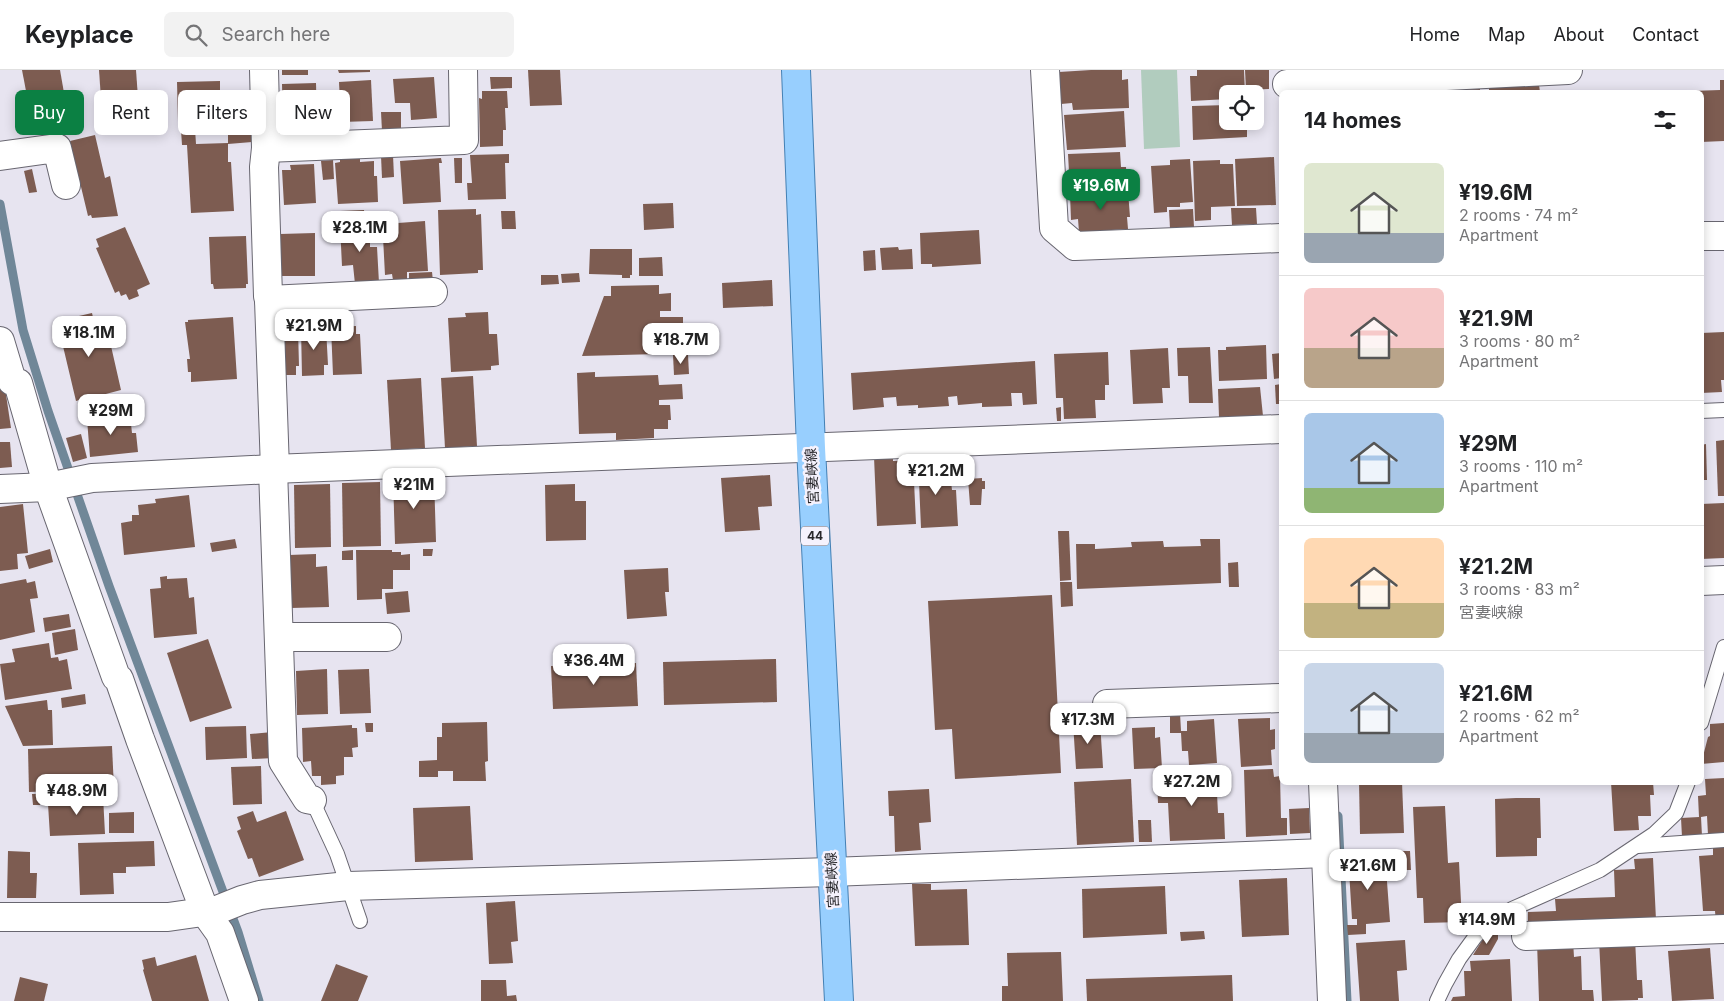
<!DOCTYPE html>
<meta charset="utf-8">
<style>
:root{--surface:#fff;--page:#f2f2f2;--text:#202124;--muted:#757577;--line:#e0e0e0;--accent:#0b8043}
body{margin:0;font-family:Inter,"Noto Sans JP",sans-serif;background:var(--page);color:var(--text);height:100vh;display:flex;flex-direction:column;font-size:19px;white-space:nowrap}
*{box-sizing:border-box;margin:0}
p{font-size:16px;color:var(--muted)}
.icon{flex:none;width:28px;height:28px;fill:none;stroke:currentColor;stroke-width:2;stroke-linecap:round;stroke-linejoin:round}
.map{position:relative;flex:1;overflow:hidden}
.sheet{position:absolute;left:1279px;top:20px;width:425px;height:695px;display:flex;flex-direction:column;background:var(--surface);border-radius:8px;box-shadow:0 2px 12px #0003}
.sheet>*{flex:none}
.guide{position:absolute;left:15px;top:20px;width:475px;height:45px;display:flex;gap:10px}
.controls{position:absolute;left:1219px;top:15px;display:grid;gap:10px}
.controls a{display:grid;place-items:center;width:45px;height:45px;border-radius:8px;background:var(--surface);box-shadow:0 2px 12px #0003;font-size:25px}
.price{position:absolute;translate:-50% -42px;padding:0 11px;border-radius:10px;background:#fff;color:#222;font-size:16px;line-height:32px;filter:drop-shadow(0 1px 2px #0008)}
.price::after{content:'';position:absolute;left:50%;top:30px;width:15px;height:11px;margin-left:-8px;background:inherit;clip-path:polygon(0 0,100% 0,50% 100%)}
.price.on{background:var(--accent);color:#fff}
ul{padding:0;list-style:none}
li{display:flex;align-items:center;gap:15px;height:125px;padding:0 25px}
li+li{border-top:1px solid var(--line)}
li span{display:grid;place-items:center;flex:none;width:140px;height:100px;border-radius:8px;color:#555}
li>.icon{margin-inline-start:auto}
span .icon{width:60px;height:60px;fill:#fffc;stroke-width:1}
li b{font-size:21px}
h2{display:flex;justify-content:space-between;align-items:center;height:60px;padding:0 25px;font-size:21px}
.pill{padding:0 18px;border-radius:8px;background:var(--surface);box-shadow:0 2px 12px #0003;font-size:18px;line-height:45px}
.pill.on{background:var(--accent);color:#fff}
header{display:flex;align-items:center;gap:30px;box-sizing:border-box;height:70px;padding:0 25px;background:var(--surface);border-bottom:1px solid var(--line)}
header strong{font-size:24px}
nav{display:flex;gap:28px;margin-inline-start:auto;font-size:18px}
.search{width:350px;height:45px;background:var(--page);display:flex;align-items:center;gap:12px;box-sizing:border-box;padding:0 18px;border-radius:8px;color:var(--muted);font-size:19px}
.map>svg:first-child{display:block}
.green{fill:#b1ccbe}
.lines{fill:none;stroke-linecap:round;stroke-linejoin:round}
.stream{stroke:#708798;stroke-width:9}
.building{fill:#7d5c51}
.service-casing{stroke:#686670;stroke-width:16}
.minor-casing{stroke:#686670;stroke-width:30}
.primary-casing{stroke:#4480b4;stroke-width:30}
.service{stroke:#fff;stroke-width:14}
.minor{stroke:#fff;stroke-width:28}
.primary{stroke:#98cffe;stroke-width:28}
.labels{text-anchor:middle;stroke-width:5;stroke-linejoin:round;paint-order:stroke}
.shield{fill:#f5f2fd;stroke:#66656b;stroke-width:1}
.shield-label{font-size:12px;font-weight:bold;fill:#29282c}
.street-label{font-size:14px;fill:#29282c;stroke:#f5f2fd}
</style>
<header>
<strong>Keyplace</strong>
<div class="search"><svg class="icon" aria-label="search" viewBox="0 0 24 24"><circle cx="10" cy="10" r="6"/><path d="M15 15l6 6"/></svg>Search here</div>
<nav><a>Home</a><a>Map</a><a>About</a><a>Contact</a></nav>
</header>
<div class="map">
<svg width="1724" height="931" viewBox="0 0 1724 931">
<rect width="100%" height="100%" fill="#e7e4f0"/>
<!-- green -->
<polygon class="green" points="1141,0 1177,0 1180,77 1144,79"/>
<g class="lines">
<!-- stream -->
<g class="stream">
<polyline points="0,134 23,260 48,341 109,516 238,862 259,931"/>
<polyline points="1338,746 1347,931"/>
</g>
</g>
<!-- building -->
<g class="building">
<polygon points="22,0 60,0 67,40 31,47"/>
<polygon points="99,0 136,0 140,56 103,58"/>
<rect x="282" y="0" width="26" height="5"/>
<polygon points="338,0 370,0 370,2 339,3"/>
<polygon points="528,0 560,0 562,35 530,36"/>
<polygon points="1091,0 1122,0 1122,10 1128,9 1129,38 1073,40 1072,33 1061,34 1059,2"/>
<polygon points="1197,0 1244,0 1245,24 1228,24 1228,29 1191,31 1190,6 1197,6"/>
<polygon points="1245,0 1269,0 1269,19 1246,20"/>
<polygon points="434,7 437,48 411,50 410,33 395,33 393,9"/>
<polygon points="490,7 512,7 512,18 491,19"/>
<polygon points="371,10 373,51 341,52 339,12"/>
<polygon points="1720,10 1724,10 1724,71 1701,72 1701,22 1691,22 1691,21 1720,20"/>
<polygon points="220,11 220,22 227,22 227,30 246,30 247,50 178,52 177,12"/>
<polygon points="316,13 317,52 283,53 282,14"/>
<polygon points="1539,15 1540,22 1489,22 1489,18"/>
<polygon points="1480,19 1480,22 1431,22 1431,21"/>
<polygon points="482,21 507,21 508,38 505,38 506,60 503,60 503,76 480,77 479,28 482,29"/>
<polygon points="320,24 329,24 332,63 322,64"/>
<polygon points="1255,31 1261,31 1262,56 1247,56 1247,67 1193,70 1192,36 1228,35 1228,51 1255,51"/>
<polygon points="1124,41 1126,77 1067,80 1064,45"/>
<polygon points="381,42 401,42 401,60 382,61"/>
<polygon points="195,59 196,74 228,73 228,92 231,92 234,141 191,143 187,75 182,75 181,60"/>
<polygon points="251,59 252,72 228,74 228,61"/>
<polygon points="95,65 105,108 110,106 118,146 92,148 91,145 88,146 70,71"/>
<polygon points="1120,82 1121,97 1126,97 1127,118 1070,120 1068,84"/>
<polygon points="509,84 509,93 505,93 506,129 468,130 467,113 472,113 470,85"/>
<polygon points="393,85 394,107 382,108 381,86"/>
<polygon points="360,87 360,92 374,91 374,106 377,106 378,132 338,134 335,93 340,92 340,89"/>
<polygon points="1274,87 1276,135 1237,136 1235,89"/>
<polygon points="441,88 442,93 439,93 441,132 403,134 400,91"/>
<polygon points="454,88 462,88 462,113 455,113"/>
<polygon points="1190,89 1193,132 1180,133 1180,137 1167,137 1167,142 1154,143 1151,96 1170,95 1170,90"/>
<polygon points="333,90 334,109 323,110 321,91"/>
<polygon points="1220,90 1220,94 1233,94 1235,136 1211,137 1211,150 1195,151 1193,91"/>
<polygon points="314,94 316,133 284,135 282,100 291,100 290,95"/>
<polygon points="32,99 37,122 29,123 24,101"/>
<polygon points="1128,121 1130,147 1127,147 1128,159 1079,162 1078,149 1071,150 1070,124"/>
<polygon points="673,133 674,158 644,160 643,134"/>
<polygon points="1231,138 1256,138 1257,154 1232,155"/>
<polygon points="476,139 476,145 481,144 483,200 478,200 478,203 440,205 438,140"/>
<polygon points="1193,139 1194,157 1170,158 1169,140"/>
<polygon points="364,140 365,153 341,154 340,141"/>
<polygon points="501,141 515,141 516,159 502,159"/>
<polygon points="397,147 398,153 425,151 428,201 407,202 407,210 393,210 392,204 385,205 382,148"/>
<polygon points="367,151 371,151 372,171 370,171 370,177 377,177 379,213 355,214 353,195 342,196 340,155 367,154"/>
<polygon points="125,157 150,214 137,220 139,226 129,230 126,224 121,226 119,221 115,223 96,178 99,177 96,169"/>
<polygon points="979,160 981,194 932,197 932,194 921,194 920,163"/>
<polygon points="315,163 315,206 280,206 280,164"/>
<polygon points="246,166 248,214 246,214 246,218 214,219 213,214 211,214 209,167"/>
<polygon points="898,177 899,180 912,179 913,199 882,200 880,178"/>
<polygon points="590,179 632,179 632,205 630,205 630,208 622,208 622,205 589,204"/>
<polygon points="875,180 876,200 864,201 863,181"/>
<polygon points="662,187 663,206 639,206 639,188"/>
<polygon points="432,202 433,211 409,212 409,203"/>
<polygon points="579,203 580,212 562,213 561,204"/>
<polygon points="541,205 558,205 559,214 541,215"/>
<polygon points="772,210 773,236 723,238 722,213"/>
<polygon points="659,215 659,224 671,223 671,241 660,241 660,247 683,247 683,261 659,261 659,284 582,286 604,226 611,226 611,216"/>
<polygon points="488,242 489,264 497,264 499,295 491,296 491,300 451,302 448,248 466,247 465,243"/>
<polygon points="92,243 95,256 106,254 121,320 102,325 103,329 84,334 83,329 76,331 57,251"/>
<polygon points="233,247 237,309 191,312 191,302 188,302 187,289 190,289 185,252 188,252 188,250"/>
<polygon points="356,256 356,264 360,264 362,304 333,305 331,257"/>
<polygon points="301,258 326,258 328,295 324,295 324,305 302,306"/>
<polygon points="298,259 299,296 296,296 296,305 284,305 283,260"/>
<polygon points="1724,262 1724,310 1721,310 1722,322 1701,323 1701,263"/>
<polygon points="1266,275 1267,309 1219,311 1218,280 1226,280 1226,277"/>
<polygon points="1210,277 1213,333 1189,333 1188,306 1178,306 1177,278"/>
<polygon points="1168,278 1170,318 1162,318 1163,333 1133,334 1130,280"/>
<polygon points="1108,282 1109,315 1105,315 1105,330 1095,330 1096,348 1064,349 1063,328 1056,328 1054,284"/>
<polygon points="1281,283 1281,308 1274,309 1272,284"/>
<polygon points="673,285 688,285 689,304 674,305"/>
<polygon points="1035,291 1037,334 1023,335 1022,323 1011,323 1012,336 982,337 982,333 958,335 957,326 948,327 949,336 918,338 918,335 897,336 896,327 883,328 884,337 853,340 851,303"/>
<polygon points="595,302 595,307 658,305 659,315 682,314 683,329 659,330 659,335 670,335 671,350 668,350 668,359 654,359 654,368 616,370 616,363 579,364 577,303"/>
<polygon points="473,306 477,376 445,378 441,308"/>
<polygon points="421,308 425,378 391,380 387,310"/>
<polygon points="1281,314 1281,334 1276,334 1275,315"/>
<polygon points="1260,317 1263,346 1219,347 1218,319"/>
<polygon points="5,318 11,358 0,359 0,319"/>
<polygon points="1061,337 1061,351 1057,351 1056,338"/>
<polygon points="130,345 132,363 136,363 138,382 90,387 87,349"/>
<polygon points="81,364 87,388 73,392 66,368"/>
<polygon points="1724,370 1724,426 1718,426 1716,371"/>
<polygon points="0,372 10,372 12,397 0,398"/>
<polygon points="1706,374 1707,410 1701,410 1701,375"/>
<polygon points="893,386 893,391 913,390 916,454 877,456 874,387"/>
<polygon points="940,387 940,410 942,410 942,412 951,412 952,420 956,420 958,456 921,458 918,388"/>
<polygon points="770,405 772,436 758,437 760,460 725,462 721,408"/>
<polygon points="434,406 436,472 395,474 393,408"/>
<polygon points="982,408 982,411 985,411 985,419 982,419 981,435 970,435 968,409"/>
<polygon points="380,412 381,476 343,477 342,413"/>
<polygon points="330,414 331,477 295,478 294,415"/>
<polygon points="575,414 575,431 586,431 586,470 546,471 545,415"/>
<polygon points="189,425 195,477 124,485 121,453 132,451 132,445 139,445 138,435 156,433 155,429"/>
<polygon points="1724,433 1724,488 1701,489 1701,434"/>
<polygon points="23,434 28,483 17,484 18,499 0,501 0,437"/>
<polygon points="1058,461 1069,461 1071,510 1060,511"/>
<polygon points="235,469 237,478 212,482 210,473"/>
<polygon points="1200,469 1220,469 1221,513 1077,519 1076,474 1095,474 1095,479 1132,477 1131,472 1163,471 1164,477 1201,476"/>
<polygon points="50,479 53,492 29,499 25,486"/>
<polygon points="423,479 433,479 432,486 423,486"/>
<polygon points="353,480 353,490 342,490 342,481"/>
<polygon points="356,480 392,480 392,482 401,482 401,485 410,484 410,500 393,500 393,519 382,519 382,529 357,530"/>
<polygon points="316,484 316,497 327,496 329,537 291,538 289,485"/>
<polygon points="1238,492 1239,517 1229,517 1228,493"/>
<polygon points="668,498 669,522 665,522 667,546 627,549 624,500"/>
<polygon points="167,506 167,509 187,508 189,528 194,527 197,564 154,568 150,519 161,518 160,507"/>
<polygon points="26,509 27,513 35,511 38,528 30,529 35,562 0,570 0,514"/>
<polygon points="1060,512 1072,512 1073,536 1061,537"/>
<polygon points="408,521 410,542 387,544 385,523"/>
<polygon points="1052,525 1061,703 955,709 952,659 935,660 928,531"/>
<polygon points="69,544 71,557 45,562 43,548"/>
<polygon points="75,559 78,580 55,585 52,563"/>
<polygon points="208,569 232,638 190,652 167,583"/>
<polygon points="49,573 51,588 58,587 59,591 67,589 72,619 5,630 0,594 15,592 12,579"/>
<polygon points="776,589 777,632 664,635 663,592"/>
<polygon points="636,593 638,636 553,639 551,596"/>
<polygon points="327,599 328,644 297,645 296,601"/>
<polygon points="369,599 371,643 340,644 338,600"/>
<polygon points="85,624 86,634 62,638 61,628"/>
<polygon points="47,630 48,640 52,640 53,675 23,676 5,636"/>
<polygon points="1180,643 1181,661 1187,661 1187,651 1214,649 1217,693 1189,695 1188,681 1182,681 1181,663 1170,663 1170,644"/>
<polygon points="1270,648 1270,660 1275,659 1275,679 1271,680 1272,695 1241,697 1238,649"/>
<polygon points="1100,651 1103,698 1076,699 1073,652"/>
<polygon points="487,652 488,691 485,692 486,711 453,711 453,701 438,701 438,707 419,707 419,691 437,690 437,667 442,667 442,653"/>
<polygon points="365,653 373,653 373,662 366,662"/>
<polygon points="1724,653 1724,692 1701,694 1708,667 1710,666 1710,654"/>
<polygon points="352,655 352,658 357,658 358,677 352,678 353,687 344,687 344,705 336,706 336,714 321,715 321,706 312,706 311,691 303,692 302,658"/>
<polygon points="246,656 247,688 206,690 205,657"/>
<polygon points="1155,657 1155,668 1160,667 1162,698 1134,699 1132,658"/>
<polygon points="272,662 274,688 252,689 250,664"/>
<polygon points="112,676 114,719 29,722 28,679"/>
<polygon points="261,696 262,734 233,735 231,697"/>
<polygon points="1273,699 1274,707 1280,706 1281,748 1287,748 1287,765 1246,767 1244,700"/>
<polygon points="1216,704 1218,743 1224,743 1225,769 1170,771 1168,733 1158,733 1157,707"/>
<polygon points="1724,708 1724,764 1708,765 1707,746 1701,747 1702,766 1682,767 1681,748 1699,747 1698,726 1706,725 1705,709"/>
<polygon points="1131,709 1134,772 1077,775 1074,712"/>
<polygon points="1359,712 1402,712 1404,763 1360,764"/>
<polygon points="1611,712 1653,712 1654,725 1650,725 1651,746 1638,746 1639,760 1614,761"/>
<polygon points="929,719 931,752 919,753 921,780 895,782 894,746 889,746 888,721"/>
<polygon points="32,724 39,724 40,735 33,735"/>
<polygon points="103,726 105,764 50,766 48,734 57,733 57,727"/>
<polygon points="1516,728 1540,728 1541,768 1537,768 1537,786 1496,787 1495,729"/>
<polygon points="470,736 473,790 415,792 413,738"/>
<polygon points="1445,736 1448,793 1459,792 1462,852 1424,853 1423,828 1417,828 1413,737"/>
<polygon points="1309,738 1310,763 1290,764 1289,739"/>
<polygon points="253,741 257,752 286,741 304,790 259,807 252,788 248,789 237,761 241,759 237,747"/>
<polygon points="134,742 134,763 109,763 109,743"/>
<polygon points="1138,750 1151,750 1152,772 1139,772"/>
<polygon points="154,771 155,796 126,797 126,803 113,803 114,824 80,825 78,773"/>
<polygon points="1724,776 1724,852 1716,853 1715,841 1703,841 1699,786 1713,785 1713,777"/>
<polygon points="8,781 30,782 30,803 37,803 36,828 7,828"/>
<polygon points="1400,781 1410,781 1411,800 1401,800"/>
<polygon points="1383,782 1384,799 1386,798 1390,852 1366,854 1366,864 1348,865 1347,855 1357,855 1357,849 1352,849 1348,784"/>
<polygon points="1653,788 1656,850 1528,856 1528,842 1556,841 1555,829 1615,827 1614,800 1635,799 1634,789"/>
<polygon points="1287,808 1289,865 1242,867 1239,810"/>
<polygon points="912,814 931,814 931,820 967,819 969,875 915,876"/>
<polygon points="1165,816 1167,864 1083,868 1082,819"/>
<polygon points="515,831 518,871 511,872 513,893 489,894 486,833"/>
<polygon points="1204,861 1205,869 1181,871 1180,862"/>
<polygon points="1495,863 1498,863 1498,869 1489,885 1473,885 1483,869"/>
<polygon points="1635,868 1637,910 1642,910 1643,928 1638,928 1638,930 1602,931 1599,870"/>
<polygon points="1405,870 1407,900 1397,901 1399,931 1360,931 1356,873"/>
<polygon points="1573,871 1574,887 1581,886 1582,920 1593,920 1594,931 1539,931 1537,872"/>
<polygon points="1710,878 1714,929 1672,931 1668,881"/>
<polygon points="1061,882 1063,931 1002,931 1002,916 1008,916 1007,883"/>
<polygon points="196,885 209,931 152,931 143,900 144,899 142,890 155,887 157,896"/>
<polygon points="1510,889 1512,931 1451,931 1453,927 1465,926 1464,901 1471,901 1470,891"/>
<polygon points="336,894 368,906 358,931 321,931"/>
<polygon points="1232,905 1233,931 1087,931 1086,909"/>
<polygon points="20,907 48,914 44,931 14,931"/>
<polygon points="481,910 506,910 507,926 516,925 517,931 481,931"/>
</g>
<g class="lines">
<defs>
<g id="service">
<polyline points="1701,341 1724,340"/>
<polyline points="1701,653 1724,577"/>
<polyline points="312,730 337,784 360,851"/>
<polyline points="1638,776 1724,770"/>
<polyline points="1437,931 1445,914 1459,889 1475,867 1487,854 1512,839 1600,800 1654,764 1676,743 1688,712"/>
</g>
<g id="minor">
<polyline points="264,0 266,78 264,97 268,226 269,230 275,399"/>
<polyline points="1045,0 1054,158 1075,176 1281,168"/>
<polyline points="1287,14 1568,0"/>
<polyline points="266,78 464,70 463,0"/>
<polyline points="0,86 57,78 66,115"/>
<polyline points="1701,166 1724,166"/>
<polyline points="269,230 433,222"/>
<polyline points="0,271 12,311 18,313 48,417 116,607 119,609 140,669 205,842 220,863 244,931"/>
<polyline points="273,399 283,691 307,729 312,730"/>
<polyline points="0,419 48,417 92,408 273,399 1281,359"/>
<polyline points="1701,511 1724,510"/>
<polyline points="279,567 387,567"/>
<polyline points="1107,634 1281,628"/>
<polyline points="1323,712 1332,931"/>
<polyline points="0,847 168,847 217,840 242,830 260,825 348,816 831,802 1325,783"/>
<polyline points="1526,866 1724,859"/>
</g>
<polyline id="primary" points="796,0 811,378 839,931"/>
</defs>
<!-- service casing -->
<use href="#service" class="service-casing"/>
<!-- minor casing -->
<use href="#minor" class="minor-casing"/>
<!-- primary casing -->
<use href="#primary" class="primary-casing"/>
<!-- service -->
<use href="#service" class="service"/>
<!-- minor -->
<use href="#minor" class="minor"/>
<!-- primary -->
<use href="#primary" class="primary"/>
</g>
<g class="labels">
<!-- shield labels -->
<rect class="shield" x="801" y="456.5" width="28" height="19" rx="4"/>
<g class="shield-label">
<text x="815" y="470">44</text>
</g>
<!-- street labels -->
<g class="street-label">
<text transform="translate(812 406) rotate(-93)" y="5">宮妻峡線</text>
<text transform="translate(832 810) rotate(-93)" y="5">宮妻峡線</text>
</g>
</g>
</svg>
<div class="controls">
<a><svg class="icon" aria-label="locate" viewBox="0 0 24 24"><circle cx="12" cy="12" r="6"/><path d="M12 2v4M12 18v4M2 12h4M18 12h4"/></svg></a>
</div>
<b class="price on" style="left:1101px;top:141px">¥19.6M</b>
<b class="price" style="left:360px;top:183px">¥28.1M</b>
<b class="price" style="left:314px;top:281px">¥21.9M</b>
<b class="price" style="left:89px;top:288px">¥18.1M</b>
<b class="price" style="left:681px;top:295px">¥18.7M</b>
<b class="price" style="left:111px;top:366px">¥29M</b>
<b class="price" style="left:936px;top:426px">¥21.2M</b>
<b class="price" style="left:414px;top:440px">¥21M</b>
<b class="price" style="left:594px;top:616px">¥36.4M</b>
<b class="price" style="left:1088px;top:675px">¥17.3M</b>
<b class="price" style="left:1192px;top:737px">¥27.2M</b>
<b class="price" style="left:77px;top:746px">¥48.9M</b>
<b class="price" style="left:1368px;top:821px">¥21.6M</b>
<b class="price" style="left:1487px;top:875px">¥14.9M</b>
<div class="guide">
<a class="pill on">Buy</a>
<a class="pill">Rent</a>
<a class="pill">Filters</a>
<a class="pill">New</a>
</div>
<section class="sheet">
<h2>14 homes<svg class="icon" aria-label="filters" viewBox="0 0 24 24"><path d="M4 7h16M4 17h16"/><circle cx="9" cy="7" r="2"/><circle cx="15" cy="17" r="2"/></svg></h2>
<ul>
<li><span style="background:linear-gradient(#dfe7d0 70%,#9aa5b1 0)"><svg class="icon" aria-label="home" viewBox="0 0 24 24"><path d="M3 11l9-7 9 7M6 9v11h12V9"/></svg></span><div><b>¥19.6M</b><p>2 rooms · 74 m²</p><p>Apartment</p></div></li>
<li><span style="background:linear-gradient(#f6c9c9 60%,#b9a48a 0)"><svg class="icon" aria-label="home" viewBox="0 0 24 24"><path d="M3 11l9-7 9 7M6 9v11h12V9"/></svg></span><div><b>¥21.9M</b><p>3 rooms · 80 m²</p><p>Apartment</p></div></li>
<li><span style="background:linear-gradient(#a9c7e8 75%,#8fb573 0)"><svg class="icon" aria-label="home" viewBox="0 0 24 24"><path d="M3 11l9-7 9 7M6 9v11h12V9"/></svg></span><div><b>¥29M</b><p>3 rooms · 110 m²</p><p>Apartment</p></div></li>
<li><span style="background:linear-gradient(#ffd9b3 65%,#c2b280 0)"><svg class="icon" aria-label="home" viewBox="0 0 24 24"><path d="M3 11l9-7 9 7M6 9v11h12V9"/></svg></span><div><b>¥21.2M</b><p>3 rooms · 83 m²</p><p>宮妻峡線</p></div></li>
<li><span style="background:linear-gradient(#c9d6e8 70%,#9aa5b1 0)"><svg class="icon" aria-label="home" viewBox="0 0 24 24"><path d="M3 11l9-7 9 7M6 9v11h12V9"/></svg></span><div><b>¥21.6M</b><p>2 rooms · 62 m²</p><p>Apartment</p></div></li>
</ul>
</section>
</div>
